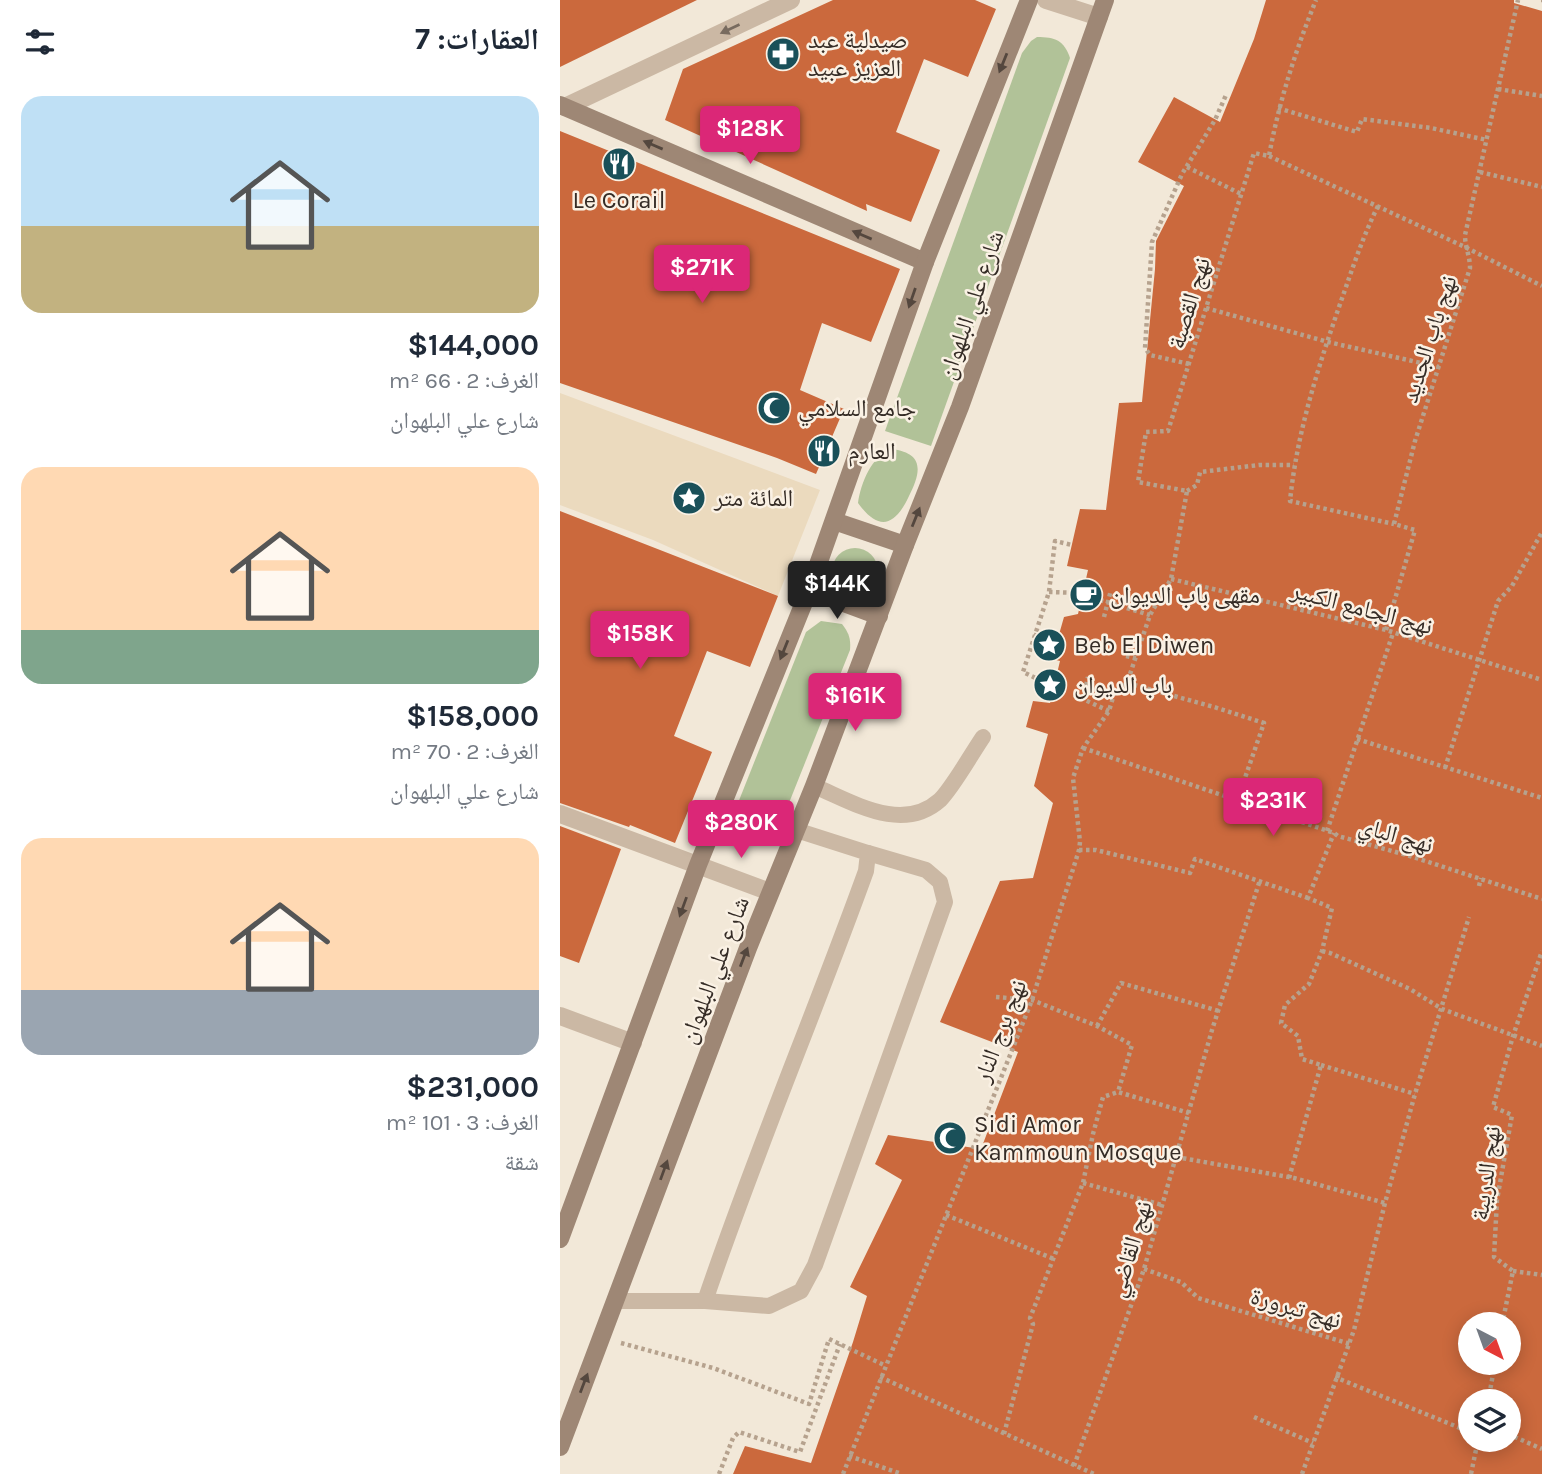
<!DOCTYPE html>
<html lang="ar">
<meta charset="utf-8">
<style>
:root{--surface:#fff;--page:#f2f2f3;--text:#1f2937;--muted:#747a83;--accent:#db2777}
body{margin:0;font-family:Karla,"Noto Naskh Arabic",sans-serif;background:var(--page);color:var(--text);direction:rtl;height:100vh;display:flex;flex-direction:column;font-size:26px;white-space:nowrap}
*{box-sizing:border-box;margin:0}
p{font-size:23px;color:var(--muted)}
.icon{flex:none;width:38px;height:38px;fill:none;stroke:currentColor;stroke-width:2;stroke-linecap:round;stroke-linejoin:round}
.map{position:relative;flex:1;overflow:hidden;direction:ltr}
.details{display:flex;flex-direction:column;background:var(--surface);width:560px}
.details>*{flex:none}
.needle{width:46px;rotate:139deg}
.controls{position:absolute;left:898px;top:1312px;display:grid;gap:14px}
.controls a{display:grid;place-items:center;width:63px;height:63px;border-radius:50%;background:var(--surface);box-shadow:0 4px 18px #0003;font-size:35px}
.price{position:absolute;translate:-50% -60px;padding:0 16px;border-radius:7px;background:var(--accent);color:#fff;font-size:23px;line-height:46px;filter:drop-shadow(0 2px 4px #0008)}
.price::after{content:'';position:absolute;left:50%;top:42px;width:21px;height:16px;margin-left:-10px;background:inherit;clip-path:polygon(0 0,100% 0,50% 100%)}
.price.selected{background:#222;color:#fff}
ul{padding:0;list-style:none}
li{display:grid;align-content:center;gap:14px;height:371px;padding:0 21px}
li span{display:grid;place-items:center;height:217px;border-radius:21px;color:#555}
li>.icon{margin-inline-start:auto}
span .icon{width:126px;height:126px;fill:#fffc;stroke-width:1}
li b{font-size:30px}
h2{display:flex;justify-content:space-between;align-items:center;height:84px;padding:0 21px;font-size:30px}
main{display:flex;flex:1;min-height:0}
.map>svg:first-child{display:block}
.green{fill:#b1c298}
.plaza{fill:#ebdabe}
.building{fill:#cb693d;fill-rule:evenodd}
.lines{fill:none;stroke-linecap:round;stroke-linejoin:round}
.path{stroke:#b6a28e;stroke-width:4.5;stroke-dasharray:3.5 3.5;stroke-linecap:butt}
.lane{stroke:#cbb8a4;stroke-width:16}
.street{stroke:#cbb8a4;stroke-width:18}
.secondary{stroke:#9e8775;stroke-width:18}
.oneway{fill:#786b5f}
.oneway2{fill:#54473e}
.labels{text-anchor:middle;stroke-width:5;stroke-linejoin:round;paint-order:stroke}
.poi-label{font-size:24px;fill:#352c26;stroke:#faf1e4;text-anchor:start}
.street-label{font-size:24px;fill:#352c26;stroke:#faf1e4}
</style>
<main>
<div class="map">
<svg width="982" height="1474" viewBox="0 0 982 1474">
<rect width="100%" height="100%" fill="#f2e8d8"/>
<!-- green -->
<g class="green">
<path d="M477 37C495 37 504 40 510 58L371 446 325 431 462 53 471 41Z"/>
<path d="M331 449C365 453 361 472 349 496 335 526 319 532 298 503 301 483 311 457 331 449Z"/>
<circle cx="295" cy="571" r="23"/>
<path d="M261 621 282 624C289 633 291 639 290 650L215 838C193 857 170 840 174 813L246 632Z"/>
</g>
<!-- plaza -->
<polygon class="plaza" points="0,393 260,490 218,596 93,540 0,505"/>
<!-- building -->
<g class="building">
<polygon points="0,0 137,0 0,67"/>
<polygon points="273,0 415,0 436,9 408,77 364,59 336,132 380,150 351,222 306,204 307,211 105,120 123,69"/>
<path d="M706 0H954V3L982 11V1474H173L185 1446 251 1463 293 1342 307 1296 290 1287 342 1180 315 1164 328 1135 421 1149 458 1052 380 1022 440 881 473 878 493 803 474 786 488 734 466 727 473 701 490 703 500 661 492 659 504 617 518 614 528 570 507 566 520 509 546 510 559 403 582 402 595 269 596 241 624 186 578 162 614 97 660 122 694 39ZM910 1325H948V1363H910ZM910 1402H948V1440H910Z"/>
<polygon points="0,131 340,269 311,342 262,323 240,390 284,409 256,474 217,458 0,383"/>
<polygon points="0,511 218,596 190,667 147,651 114,736 152,752 115,843 70,825 69,827 0,803"/>
<polygon points="0,826 61,849 19,963 0,956"/>
</g>
<g class="lines">
<!-- path -->
<g class="path">
<polyline points="981,0 982,0"/>
<polyline points="938,89 982,96"/>
<polyline points="718,108 797,132 802,119 871,128 927,140"/>
<polyline points="709,156 905,247 982,286"/>
<polyline points="627,167 681,194"/>
<polyline points="920,172 982,187"/>
<path d="M818 206C802 238 791 273 779 307 757 371 737 433 730 501L834 524"/>
<polyline points="646,308 768,342 879,367"/>
<polyline points="629,364 590,355 585,348 592,242 622,174 655,120 666,95"/>
<polyline points="627,491 637,485 640,472 699,465 734,465"/>
<polyline points="611,579 826,630 982,680"/>
<polyline points="489,592 522,593"/>
<polyline points="540,600 590,615"/>
<polyline points="544,617 551,590"/>
<path d="M826 630 855 530 834 524 855 441 910 268C910 256 905 247 905 235L958 0"/>
<polyline points="474,635 499,638"/>
<polyline points="566,656 576,658"/>
<polyline points="567,683 654,707 704,723 677,801"/>
<polyline points="494,687 463,672 489,592 495,541 512,545"/>
<polyline points="514,695 549,711"/>
<polyline points="523,699 528,677"/>
<polyline points="797,739 982,798"/>
<polyline points="523,748 774,833 778,836 850,856 982,899"/>
<polyline points="885,768 938,601 952,586 982,532"/>
<polyline points="767,831 833,633"/>
<polyline points="519,850 536,850 630,873 635,859 748,898"/>
<polyline points="919,886 921,878"/>
<polyline points="762,951 770,953 850,989 882,1009 982,1046"/>
<polyline points="436,997 472,1000 537,1026 572,1045 558,1092 629,1113"/>
<polyline points="537,1026 561,983 659,1011"/>
<polyline points="761,1065 855,1094"/>
<polyline points="616,1157 734,1178 825,1203"/>
<polyline points="729,1178 761,1065 742,1059 738,1036 721,1023 725,1005 749,984 762,951 772,908 748,898 774,833"/>
<polyline points="523,1183 602,1205"/>
<polyline points="386,1215 494,1259"/>
<polyline points="584,1269 621,1282 638,1298 790,1344"/>
<polyline points="953,1271 982,1275"/>
<polyline points="942,1325 953,1271 934,1257 937,1200 952,1115 933,1107 953,1036 982,951"/>
<polyline points="61,1343 153,1368 249,1404 269,1339 326,1366"/>
<polyline points="778,1375 777,1378 910,1432"/>
<polyline points="320,1377 534,1474"/>
<polyline points="928,1402 935,1363"/>
<polyline points="694,1417 753,1443"/>
<polyline points="444,1434 473,1324 470,1318 523,1183 533,1134 543,1097 558,1092"/>
<polyline points="948,1434 982,1449"/>
<polyline points="289,1456 342,1474"/>
<polyline points="514,1466 584,1269 652,1030 700,880"/>
<polyline points="159,1474 173,1438 179,1432 240,1452 280,1344"/>
<path d="M283 1474 472 1000 519 850 520 842 513 778 523 748 549 711 554 694 567 683 590 615 611 579 627 491 578 482 586 432 608 431 694 153 709 156C719 102 735 52 756 0"/>
<polyline points="742,1474 794,1330 825,1203 855,1094 909,917"/>
<polyline points="911,1474 918,1440"/>
</g>
<!-- lane -->
<g class="lane">
<path d="M254 786C293 802 342 834 380 800 393 787 412 753 423 737"/>
<path d="M55 1301H145C194 1156 254 1015 306 871L308 853 236 830"/>
<polyline points="145,1301 209,1306 241,1291 255,1265 385,902 380,882 366,870 308,853"/>
</g>
<!-- street -->
<g class="street">
<polyline points="486,0 539,17"/>
<polyline points="5,107 231,0"/>
<polyline points="0,814 210,892"/>
<polyline points="0,1016 73,1043"/>
</g>
<!-- secondary -->
<g class="secondary">
<polyline points="0,105 365,262"/>
<polyline points="274,521 345,545"/>
<polyline points="249,590 319,616"/>
<polyline points="0,1239 138,865 249,590 365,262 469,0"/>
<polyline points="0,1447 188,948 254,786 345,545 400,407 545,0"/>
</g>
</g>
<!-- one-way arrows -->
<defs><path id="oneway-solid" d="M-6-.8H1V-3.2L6.5 0L1 3.2V.8H-6Z" transform="scale(1.75)"/></defs>
<use class="oneway" href="#oneway-solid" transform="translate(170 29) rotate(155)"/>
<g class="oneway2">
<use href="#oneway-solid" transform="translate(443 63) rotate(112)"/>
<use href="#oneway-solid" transform="translate(93 145) rotate(-157)"/>
<use href="#oneway-solid" transform="translate(302 235) rotate(-157)"/>
<use href="#oneway-solid" transform="translate(352 298) rotate(109)"/>
<use href="#oneway-solid" transform="translate(356 517) rotate(-68)"/>
<use href="#oneway-solid" transform="translate(224 650) rotate(112)"/>
<use href="#oneway-solid" transform="translate(123 907) rotate(110)"/>
<use href="#oneway-solid" transform="translate(184 957) rotate(-69)"/>
<use href="#oneway-solid" transform="translate(104 1170) rotate(-70)"/>
<use href="#oneway-solid" transform="translate(24 1383) rotate(-69)"/>
</g>
<!-- icons -->
<defs>
<symbol id="pharmacy-disc" viewBox="-11 -11 22 22"><circle r="9.5" fill="#1a5059" stroke="#faf1e4"/><path d="M-2-6h4v4h4v4h-4v4h-4v-4h-4v-4h4Z" fill="#fff"/></symbol>
<symbol id="restaurant-disc" viewBox="-11 -11 22 22"><circle r="9.5" fill="#1a5059" stroke="#faf1e4"/><path d="M-5-6h1v4h1v-4h1v4h1v-4h1v5L-1.5 .5V6h-2V.5L-5-1ZM5-6V6H3V1.5H1.5Q1.5-4 5-6Z" fill="#fff"/></symbol>
<symbol id="mosque-disc" viewBox="-11 -11 22 22"><circle r="9.5" fill="#1a5059" stroke="#faf1e4"/><path d="M3.5-4.9A6 6 0 1 0 3.5 4.9A5 5 0 1 1 3.5-4.9Z" fill="#fff"/></symbol>
<symbol id="sight-disc" viewBox="-11 -11 22 22"><circle r="9.5" fill="#1a5059" stroke="#faf1e4"/><path d="M0-6L1.8-2.2L6-1.7L2.9 1.2L3.7 5.4L0 3.3L-3.7 5.4L-2.9 1.2L-6-1.7L-1.8-2.2Z" fill="#fff"/></symbol>
<symbol id="cafe-disc" viewBox="-11 -11 22 22"><circle r="9.5" fill="#1a5059" stroke="#faf1e4"/><path d="M-5.5-4.5H6V0H3Q3 3.5 0 3.5H-2.5Q-5.5 3.5-5.5 0ZM3-3.2v2h1.7v-2ZM-6 4.5H4V6H-6Z" fill="#fff"/></symbol>
</defs>
<g fill-rule="evenodd">
<use href="#pharmacy-disc" x="204" y="35" width="38" height="38"/>
<use href="#restaurant-disc" x="40" y="145" width="38" height="38"/>
<use href="#mosque-disc" x="195" y="389" width="38" height="38"/>
<use href="#restaurant-disc" x="245" y="432" width="38" height="38"/>
<use href="#sight-disc" x="110" y="479" width="38" height="38"/>
<use href="#cafe-disc" x="507" y="576" width="38" height="38"/>
<use href="#sight-disc" x="470" y="626" width="38" height="38"/>
<use href="#sight-disc" x="471" y="666" width="38" height="38"/>
<use href="#mosque-disc" x="371" y="1119" width="38" height="38"/>
</g>
<g class="labels">
<!-- poi labels -->
<g class="poi-label">
<text x="248" y="48">صيدلية عبد<tspan x="248" dy="28">العزيز عبيد</tspan></text>
<text x="59" y="208" text-anchor="middle">Le Corail</text>
<text x="238" y="416">جامع السلامي</text>
<text x="288" y="459">العارم</text>
<text x="154" y="506">المائة متر</text>
<text x="550" y="603">مقهى باب الديوان</text>
<text x="514" y="653">Beb El Diwen</text>
<text x="514" y="693">باب الديوان</text>
<text x="414" y="1132">Sidi Amor<tspan x="414" dy="28">Kammoun Mosque</tspan></text>
</g>
<!-- street labels -->
<g class="street-label">
<text transform="translate(629 303) rotate(-73)" y="8">نهج القصبة</text>
<text transform="translate(411 305) rotate(-71)" y="8">شارع علي البلهوان</text>
<text transform="translate(869 339) rotate(-72)" y="8">نهج باب الجديد</text>
<text transform="translate(802 608) rotate(15)" y="8">نهج الجامع الكبير</text>
<text transform="translate(836 835) rotate(16)" y="8">نهج الباي</text>
<text transform="translate(154 970) rotate(-69)" y="8">شارع علي البلهوان</text>
<text transform="translate(440 1031) rotate(-69)" y="8">نهج برج النار</text>
<text transform="translate(926 1173) rotate(-82)" y="8">نهج الدريبة</text>
<text transform="translate(570 1249) rotate(-73)" y="8">نهج القاضي</text>
<text transform="translate(736 1308) rotate(16)" y="8">نهج تبرورة</text>
</g>
</g>
</svg>
<div class="controls">
<a><svg class="needle" viewBox="-14 -14 28 28"><path d="M0-13l5 13h-10z" fill="#e53935"/><path d="M0 13l5-13h-10z" fill="#747a83"/></svg></a>
<a><svg class="icon" aria-label="layers" viewBox="0 0 24 24"><path d="M12 4l9 5-9 5-9-5zM3 14l9 5 9-5"/></svg></a>
</div>
<b class="price" style="left:190px;top:166px">$128K</b>
<b class="price" style="left:142px;top:305px">$271K</b>
<b class="price selected" style="left:277px;top:621px">$144K</b>
<b class="price" style="left:80px;top:671px">$158K</b>
<b class="price" style="left:295px;top:733px">$161K</b>
<b class="price" style="left:713px;top:838px">$231K</b>
<b class="price" style="left:181px;top:860px">$280K</b>
</div>
<section class="details">
<h2>العقارات: 7<svg class="icon" aria-label="filters" viewBox="0 0 24 24"><path d="M4 7h16M4 17h16"/><circle cx="9" cy="7" r="2"/><circle cx="15" cy="17" r="2"/></svg></h2>
<ul>
<li><span style="background:linear-gradient(#bfe0f5 60%,#c2b280 0)"><svg class="icon" aria-label="home" viewBox="0 0 24 24"><path d="M3 11l9-7 9 7M6 9v11h12V9"/></svg></span><div><b>$144,000</b><p>الغرف: 2 · 66 m²</p><p>شارع علي البلهوان</p></div></li>
<li><span style="background:linear-gradient(#ffd9b3 75%,#7fa58c 0)"><svg class="icon" aria-label="home" viewBox="0 0 24 24"><path d="M3 11l9-7 9 7M6 9v11h12V9"/></svg></span><div><b>$158,000</b><p>الغرف: 2 · 70 m²</p><p>شارع علي البلهوان</p></div></li>
<li><span style="background:linear-gradient(#ffd9b3 70%,#9aa5b1 0)"><svg class="icon" aria-label="home" viewBox="0 0 24 24"><path d="M3 11l9-7 9 7M6 9v11h12V9"/></svg></span><div><b>$231,000</b><p>الغرف: 3 · 101 m²</p><p>شقة</p></div></li>
</ul>
</section>
</main>
